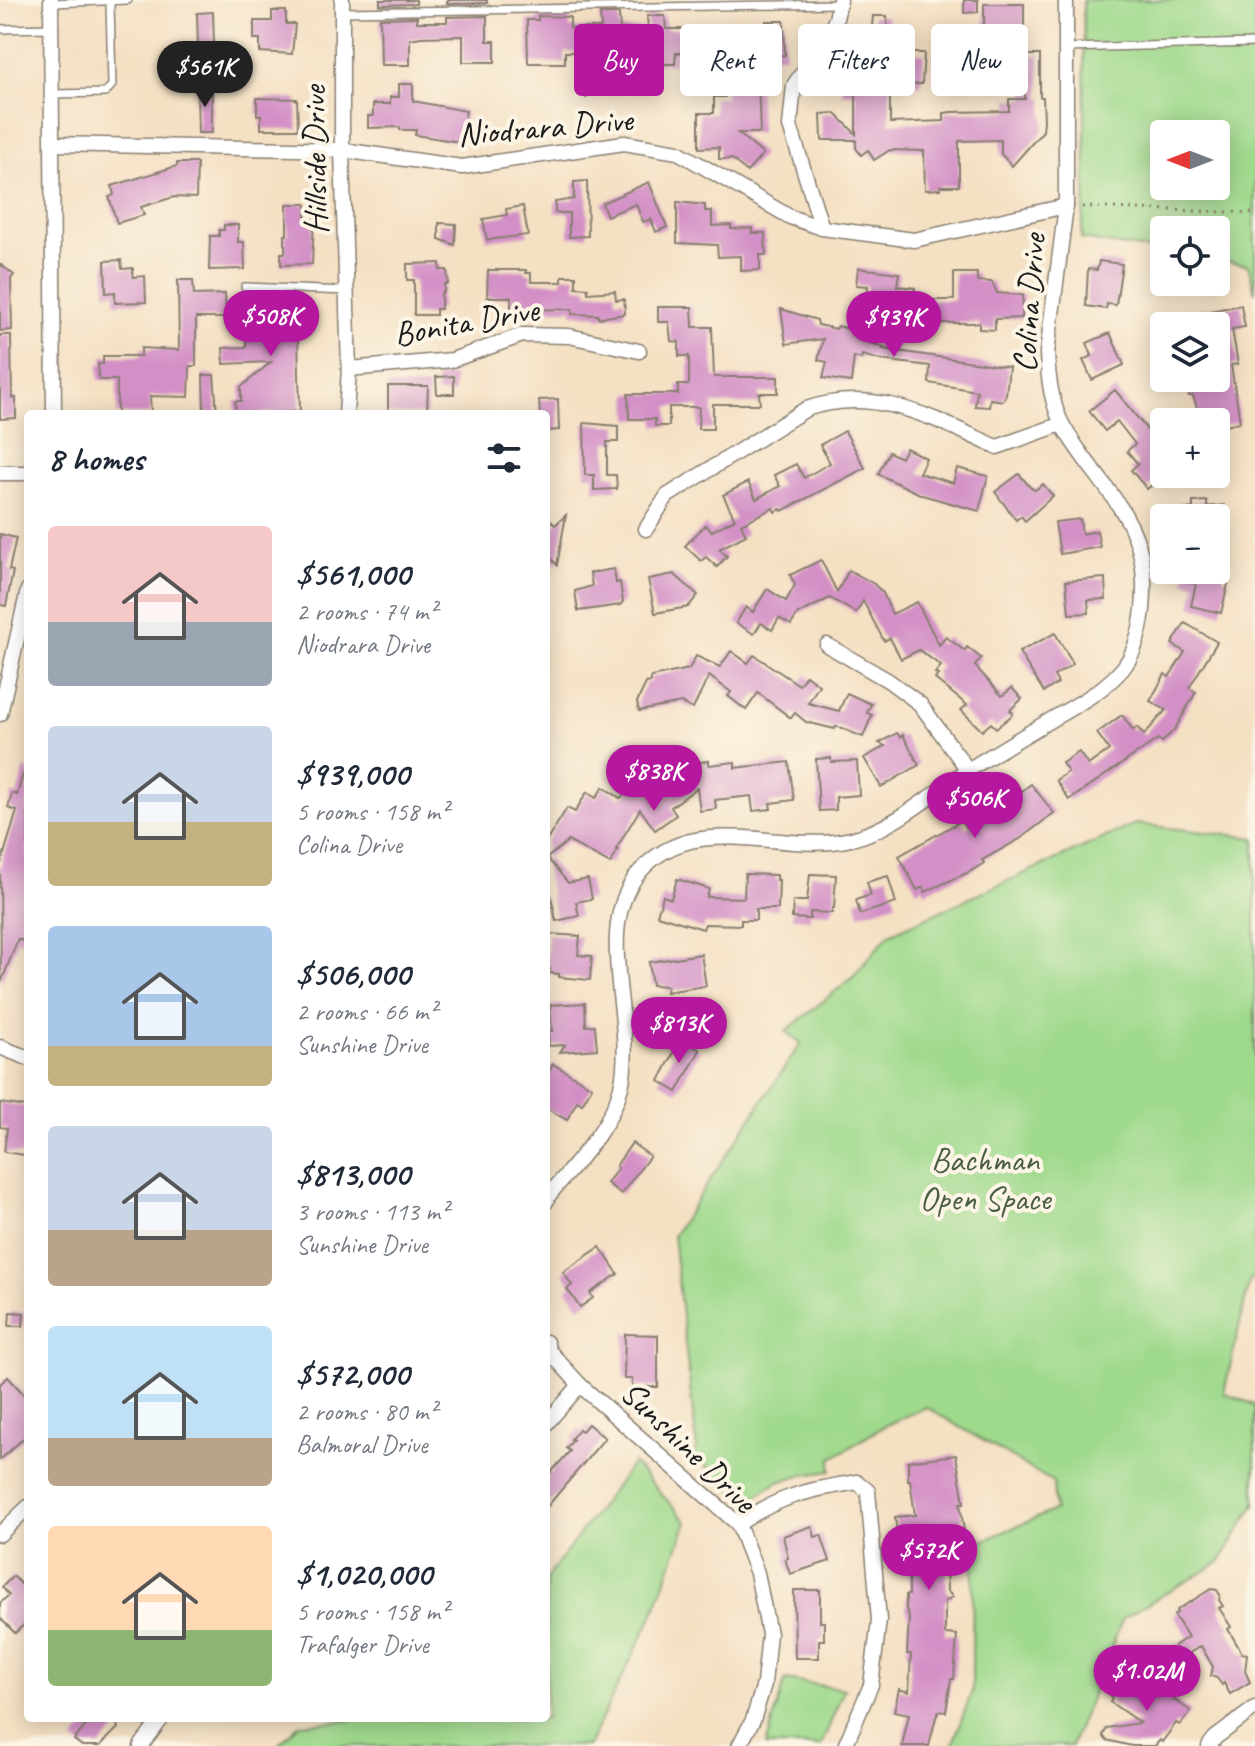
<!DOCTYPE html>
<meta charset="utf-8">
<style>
:root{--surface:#fff;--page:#f2f2f3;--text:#1f2937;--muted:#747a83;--accent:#b5179e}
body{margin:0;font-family:Caveat,sans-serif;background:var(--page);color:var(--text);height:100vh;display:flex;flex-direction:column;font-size:30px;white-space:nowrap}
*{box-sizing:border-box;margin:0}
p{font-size:26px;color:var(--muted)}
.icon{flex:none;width:44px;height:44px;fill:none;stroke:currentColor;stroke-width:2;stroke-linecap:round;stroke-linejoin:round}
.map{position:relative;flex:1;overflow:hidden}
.panel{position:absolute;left:24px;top:410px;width:526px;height:1312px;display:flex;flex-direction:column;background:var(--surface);border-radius:8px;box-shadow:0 4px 20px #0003}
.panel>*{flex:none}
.banner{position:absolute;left:574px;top:24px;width:560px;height:72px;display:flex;gap:16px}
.needle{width:52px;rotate:270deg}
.buttons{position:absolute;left:1150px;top:120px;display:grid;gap:16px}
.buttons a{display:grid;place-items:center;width:80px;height:80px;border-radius:8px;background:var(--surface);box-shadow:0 4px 20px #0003;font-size:40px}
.price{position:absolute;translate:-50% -68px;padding:0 18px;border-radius:28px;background:var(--accent);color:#fff;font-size:26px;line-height:52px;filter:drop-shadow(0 2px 4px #0008)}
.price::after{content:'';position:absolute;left:50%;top:48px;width:24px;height:18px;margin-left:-12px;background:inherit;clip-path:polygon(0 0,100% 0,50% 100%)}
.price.active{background:#222;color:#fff}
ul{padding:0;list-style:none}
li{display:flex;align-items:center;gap:24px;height:200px;padding:0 24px}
li span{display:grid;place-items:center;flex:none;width:224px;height:160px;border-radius:8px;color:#555}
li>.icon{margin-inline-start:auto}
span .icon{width:96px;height:96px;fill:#fffc;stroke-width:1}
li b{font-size:34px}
h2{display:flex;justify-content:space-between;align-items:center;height:96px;padding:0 24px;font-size:34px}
.pill{padding:0 28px;border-radius:8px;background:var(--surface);box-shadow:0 4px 20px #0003;font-size:28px;line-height:72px}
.pill.active{background:var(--accent);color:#fff}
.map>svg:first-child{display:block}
.green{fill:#9fd98c;stroke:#5e7a54;stroke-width:2;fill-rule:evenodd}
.building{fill:#d390c6}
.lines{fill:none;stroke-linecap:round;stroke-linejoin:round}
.lane-casing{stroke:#887e70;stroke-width:10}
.street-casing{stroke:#887e70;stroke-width:17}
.path{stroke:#887e70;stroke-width:3;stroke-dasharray:2 6;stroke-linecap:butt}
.lane{stroke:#fff;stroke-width:7}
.street{stroke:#fff;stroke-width:14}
.labels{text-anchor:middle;stroke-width:8;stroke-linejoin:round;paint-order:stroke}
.street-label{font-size:34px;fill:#1c1c1c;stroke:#fcf5e5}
.park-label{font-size:34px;fill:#4a5e43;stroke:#fcf5e5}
</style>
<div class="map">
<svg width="1255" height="1746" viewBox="0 0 1255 1746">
<rect width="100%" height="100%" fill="#fcf5e5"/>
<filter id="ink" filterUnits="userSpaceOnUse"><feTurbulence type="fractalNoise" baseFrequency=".0125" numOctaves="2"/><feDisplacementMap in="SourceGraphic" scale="16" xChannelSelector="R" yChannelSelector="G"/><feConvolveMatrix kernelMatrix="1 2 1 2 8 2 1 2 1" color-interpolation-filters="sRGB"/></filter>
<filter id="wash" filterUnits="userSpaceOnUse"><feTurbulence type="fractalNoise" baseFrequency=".006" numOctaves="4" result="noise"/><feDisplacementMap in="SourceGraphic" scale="32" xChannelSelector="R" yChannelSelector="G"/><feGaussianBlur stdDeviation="1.8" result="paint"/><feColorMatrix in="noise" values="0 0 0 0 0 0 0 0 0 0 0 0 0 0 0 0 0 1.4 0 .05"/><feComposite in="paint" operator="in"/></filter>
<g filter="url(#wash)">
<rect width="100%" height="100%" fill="#f4e0c3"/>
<!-- green -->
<g class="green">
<path d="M1083 0H1255V293L1248 265 1216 260V230H1164V252L1081 239 1086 190ZM1164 134H1216V186H1164Z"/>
<polygon points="1135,824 1255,838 1255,1279 1250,1279 1224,1393 1255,1405 1255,1504 1220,1562 1123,1618 1071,1746 952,1746 972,1691 973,1545 1055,1510 1053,1482 926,1407 886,1425 831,1459 831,1471 796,1476 776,1483 755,1497 742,1497 735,1492 693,1454 697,1449 673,1236 801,1043 786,1031 852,978 889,934"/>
<polygon points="633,1463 687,1522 653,1615 588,1746 277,1746 299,1724 380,1718 546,1718 546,1579"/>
<polygon points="785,1680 844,1689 821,1746 766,1746"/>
</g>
<g id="blocks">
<!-- building -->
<g class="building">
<polygon points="380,0 416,0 416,4 380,5"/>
<polygon points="447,0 487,0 487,3 447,4"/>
<polygon points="964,0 978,0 978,12 964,13"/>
<polygon points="984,4 1024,4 1024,30 984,31"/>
<polygon points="272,11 286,11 286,24 295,24 292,54 260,52 260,39 254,39 254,21 272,21"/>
<polygon points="213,12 214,45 198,46 197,13"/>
<polygon points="600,14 619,14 620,29 648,28 647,16 665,16 666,29 695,29 695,53 676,53 675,64 655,64 654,52 565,52 565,63 528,63 527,20 538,20 538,16 570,17 570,28 601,28"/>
<polygon points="487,16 487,41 495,41 495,62 463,62 463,36 421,37 410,39 410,65 381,65 380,18 417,17 417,22 447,22 447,17"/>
<polygon points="873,16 887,16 888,39 897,48 903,48 905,53 924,53 922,84 890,85 890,123 944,121 944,113 951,112 1009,111 1009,99 1025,99 1024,55 1040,55 1040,97 1043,97 1044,120 1043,131 1012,166 1001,154 1001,140 959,141 959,186 940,186 940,189 925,190 924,151 890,150 874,160 868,150 861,155 856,148 856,140 822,140 821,114 835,113 856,134 856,94 842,94 842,79 859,79 856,54 861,49 870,48"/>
<polygon points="766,21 784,21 785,55 750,56 750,53 729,53 728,37 767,33"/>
<polygon points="593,70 604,82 586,98 578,88 578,83"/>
<polygon points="725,77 758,77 760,133 738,133 763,154 747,172 732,159 719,159 719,147 699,148 699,113 714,113 714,97 725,97"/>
<polygon points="399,84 413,84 413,101 466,111 460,142 415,135 416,130 400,130 400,127 368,128 368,116 373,116 373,104 390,104 390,97 399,97"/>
<polygon points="197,86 212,86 212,133 198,133"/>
<polygon points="257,98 297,99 298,129 261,129 261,115 257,115"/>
<polygon points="177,163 197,163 196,198 174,197 141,207 144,215 117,223 109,197 114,195 112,186 177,166"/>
<polygon points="587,181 588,236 569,237 569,213 555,213 555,202 574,199 574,182"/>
<polygon points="649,182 667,227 656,232 651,219 643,222 636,204 607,216 602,203"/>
<polygon points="677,202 705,205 705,211 712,211 712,226 731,225 731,229 752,228 752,233 765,233 766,255 760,255 760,270 741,271 741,256 718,257 717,245 677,243"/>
<polygon points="287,204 306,204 306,219 314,219 312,264 281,265 281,253 285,253 285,235 287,235"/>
<polygon points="523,206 528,235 487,240 483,219 507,215 506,209"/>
<polygon points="439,223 456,224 455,245 439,239"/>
<polygon points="224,225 238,225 238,242 244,242 245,269 209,270 210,236 219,236 219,230 224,230"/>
<polygon points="121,260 122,269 133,268 133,277 145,276 146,302 115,303 115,292 106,293 105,261"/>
<polygon points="1099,261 1122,264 1116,305 1107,304 1106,309 1086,306 1088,269 1097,270"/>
<polygon points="440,263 440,270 447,270 448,284 444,284 444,292 441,293 441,309 436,309 436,315 414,315 414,280 407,280 407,264"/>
<polygon points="0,264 14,275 11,279 12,330 0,331"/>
<polygon points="858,268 899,273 897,286 915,288 913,300 954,300 954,273 977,273 977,281 992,282 997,293 1023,295 1022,318 995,319 995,330 979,329 979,323 924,323 924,316 865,309 868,286 856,285"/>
<polygon points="488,270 526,270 526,273 531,273 531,282 562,282 562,276 576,276 576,287 588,288 588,293 615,291 616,300 624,299 625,314 598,318 598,315 572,314 572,309 511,310 511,297 487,297"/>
<polygon points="178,280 193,280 194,295 225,294 226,318 196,318 196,366 190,366 189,397 150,396 151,414 117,414 117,380 99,380 98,364 103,364 103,356 141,356 141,348 179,350"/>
<polygon points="259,294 297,296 300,412 236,414 235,401 241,401 241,387 271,362 224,364 223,348 246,347 246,324 259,324"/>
<polygon points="1241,305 1245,327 1232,329 1238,364 1231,365 1240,422 1216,427 1216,422 1202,422 1193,396 1189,396 1185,380 1216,378 1216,326 1186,326 1184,316"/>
<polygon points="658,307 692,307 693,327 712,327 714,377 778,377 778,393 759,393 760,404 713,404 713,429 698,429 699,407 669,407 669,426 655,426 655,419 629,419 628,394 678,394 678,385 688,385 689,383 689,356 679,356 679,342 671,341 669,322 658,322"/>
<polygon points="781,309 817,320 818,325 836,329 838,326 859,332 857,339 884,347 883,349 1009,367 1006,395 1003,401 990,399 989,407 975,406 977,391 929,383 930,366 880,360 862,355 861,359 854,357 851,382 823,378 827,362 818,360 823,339 786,344"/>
<polygon points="1110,333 1124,365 1092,380 1083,360 1092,356 1087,343"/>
<polygon points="0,335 11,335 12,398 16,398 16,418 0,419"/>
<polygon points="203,375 214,375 217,413 204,413"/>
<polygon points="454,376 454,394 437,394 436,377"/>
<polygon points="388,386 428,386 427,414 388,414"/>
<polygon points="1115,390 1149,432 1155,427 1164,437 1164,475 1147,489 1131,470 1138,464 1127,451 1135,444 1117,421 1105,431 1089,411"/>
<polygon points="558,399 559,430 546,431 546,414 540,414 539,400"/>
<polygon points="584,423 618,426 618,442 607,442 607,475 616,475 617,489 594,490 594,475 585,475"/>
<polygon points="845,431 865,468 782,511 781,509 775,512 773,508 741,524 746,535 719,549 727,556 717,567 706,557 701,561 685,546 705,525 712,531 735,519 723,495 748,482 756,499 780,486 774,475 796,464 804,478 830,463 820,445"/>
<polygon points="906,448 926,458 919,473 953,483 957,468 988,476 979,511 922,495 878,474 889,452 901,458"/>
<polygon points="1019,474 1030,487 1035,490 1043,484 1053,496 1025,521 1021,516 1016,520 995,492"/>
<polygon points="1207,501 1207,507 1224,505 1229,550 1223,572 1224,579 1229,580 1221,613 1191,606 1196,584 1184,581 1187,570 1216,570 1216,518 1180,518 1180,510 1193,508 1193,502"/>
<polygon points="566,515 557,565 546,553 546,516 555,525"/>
<polygon points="1080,519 1082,534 1097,531 1100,547 1060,554 1055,522"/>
<polygon points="0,534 16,538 9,570 13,571 6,606 0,605"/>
<polygon points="821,560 837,592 849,570 874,584 883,593 892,614 917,602 939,645 946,637 965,651 967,647 981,658 975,666 1002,696 1012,688 1022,699 1010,710 1013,713 1011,716 996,728 991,723 982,731 961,710 967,705 935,679 938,675 935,673 941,666 919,650 901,659 890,638 884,641 863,601 856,613 830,598 798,614 791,625 779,618 772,630 761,623 754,634 736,623 746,607 753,612 767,589 786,601 795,585 790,575"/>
<polygon points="614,569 616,583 620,582 623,602 620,605 578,611 575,591 592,586 590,573"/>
<polygon points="674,574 698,595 688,607 655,613 648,579"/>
<polygon points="1105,578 1106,599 1088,600 1089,613 1069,614 1066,581"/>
<polygon points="1185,623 1217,642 1189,688 1196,692 1175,729 1162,742 1158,739 1069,800 1056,780 1068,772 1062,763 1079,752 1088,765 1109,750 1097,733 1122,715 1133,730 1137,727 1144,735 1166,710 1150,701 1165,674 1169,677 1185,652 1172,644"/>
<polygon points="1055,633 1073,664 1054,676 1058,683 1044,692 1019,652"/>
<polygon points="731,651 748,663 754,655 799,685 806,675 819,685 808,703 839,711 847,693 871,704 867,713 872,715 863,737 836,726 835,729 806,722 795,713 791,718 758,693 746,710 728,696 731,692 709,676 693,709 681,703 639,711 637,702 646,683 651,682 651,677 689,669 696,656 720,667"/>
<polygon points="897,733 900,737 903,735 919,765 881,787 864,758 885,746 879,743"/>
<polygon points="831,758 831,762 857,761 859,795 836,797 836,810 819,811 816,759"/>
<polygon points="673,760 677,765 709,761 709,765 735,762 735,768 789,762 794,800 770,803 771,809 753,811 751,796 715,800 716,809 700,811 697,788 671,807 676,815 655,830 640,809 616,849 618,850 610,864 568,841 547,858 568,883 588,879 592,899 576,902 579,916 556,921 546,871 546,842 567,808 575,812 587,792 596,798 603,787 620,798"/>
<polygon points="25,768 28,769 28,943 18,939 1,983 0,867 17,811 8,808 12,793 17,795"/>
<polygon points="1031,784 1054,813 1020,839 982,860 984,863 971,871 925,892 923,887 917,890 899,856 961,821 966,828 997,808 991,801 1007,789 1013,798"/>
<polygon points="745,874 776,875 776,880 779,880 778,909 756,909 756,920 741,920 741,925 705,924 703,929 657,915 663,896 671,899 677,879 709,889 707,897 744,898"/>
<polygon points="810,874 836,875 834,908 832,908 832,913 810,912 810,919 792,918 793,901 807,901"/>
<polygon points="888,876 896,903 860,914 856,900 871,895 867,882"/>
<polygon points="548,934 580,936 578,955 592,956 590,980 559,977 559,974 549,973 550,969 546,968"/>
<polygon points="701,954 706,986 666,992 667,986 652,985 649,962"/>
<polygon points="585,1003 586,1026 595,1025 597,1049 560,1052 565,1045 549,1046 548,1031 552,1031 550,1005"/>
<polygon points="681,1039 700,1050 677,1092 659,1081"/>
<polygon points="553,1064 592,1087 582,1104 577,1101 567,1120 546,1108 546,1076"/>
<polygon points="0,1103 28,1107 25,1155 4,1152 7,1128 0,1127"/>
<polygon points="632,1143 650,1156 621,1194 607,1183 618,1168 616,1166"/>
<polygon points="600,1247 618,1274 590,1293 593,1298 580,1307 567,1289 572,1285 563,1272"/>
<polygon points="10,1312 24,1313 23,1326 9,1326"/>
<polygon points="625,1334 658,1335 658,1387 632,1387 632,1379 624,1379"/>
<polygon points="8,1377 28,1399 28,1434 0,1460 0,1384"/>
<polygon points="588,1424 605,1438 546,1508 546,1478 570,1451 566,1448 573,1440 571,1439 579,1429 582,1431"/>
<polygon points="956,1455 964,1503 960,1503 964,1531 949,1533 951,1562 946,1563 947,1591 953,1597 945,1601 945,1634 957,1635 954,1679 951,1679 946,1712 939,1711 936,1717 929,1746 902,1746 909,1714 894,1711 899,1689 909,1692 911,1654 907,1654 909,1618 906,1609 906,1595 909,1595 909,1565 906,1565 903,1543 901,1533 897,1533 895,1517 915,1515 910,1480 908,1480 908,1461"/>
<polygon points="812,1526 815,1537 821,1535 830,1561 790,1574 785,1559 788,1558 783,1536"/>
<polygon points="13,1576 28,1591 28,1621 15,1633 0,1618 0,1603 9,1595 2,1587"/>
<polygon points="1211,1589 1217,1590 1220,1595 1219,1600 1223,1606 1219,1608 1231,1627 1228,1629 1242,1653 1247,1654 1245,1671 1250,1682 1230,1694 1224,1683 1222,1685 1217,1678 1211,1676 1213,1667 1201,1646 1181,1658 1174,1646 1188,1637 1174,1615 1178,1612 1177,1610"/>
<polygon points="794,1590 820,1590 820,1622 824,1622 824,1640 819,1640 819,1658 795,1658"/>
<polygon points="1152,1672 1171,1685 1176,1696 1174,1700 1191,1711 1180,1725 1176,1723 1162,1742 1160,1740 1155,1746 1132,1746 1106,1740 1103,1735 1107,1728 1140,1723 1110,1702 1112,1698 1109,1695 1117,1684 1136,1695"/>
<polygon points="86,1718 115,1718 118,1728 100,1746 82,1746 74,1740 88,1723"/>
</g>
</g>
</g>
<g filter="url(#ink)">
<use href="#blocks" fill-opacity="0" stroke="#887e70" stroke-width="2"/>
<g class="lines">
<defs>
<g id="lane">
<polyline points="52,3 128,0"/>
<polyline points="342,12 839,4"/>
<polyline points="0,29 52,28"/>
<polyline points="1066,48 1255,43"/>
<polyline points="53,94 105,93 112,85 110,2"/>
<polyline points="245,287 346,291"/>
</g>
<g id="street">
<polyline points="51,0 54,414"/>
<polyline points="342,0 342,150 349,369 346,414"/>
<polyline points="54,144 342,150 462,167 624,143 678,152 790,217 822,228 914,240 1066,206"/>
<polyline points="822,228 790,126 794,85 828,36 836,19 840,0"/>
<polyline points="349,369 452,360 523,335 569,336 639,351"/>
<polyline points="0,473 28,473"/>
<path d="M646 529 667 496 806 409C876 385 934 419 997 447L1062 424"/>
<polyline points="827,645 889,681 920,704 968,770"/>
<polyline points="0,714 28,590"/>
<polyline points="0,1047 28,1058"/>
<path d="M546 1202 549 1195C576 1162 610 1130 621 1087 637 1021 592 931 638 874 692 807 781 856 851 839 894 829 931 794 968 770 998 751 1029 733 1059 715 1082 702 1107 688 1124 667 1139 647 1144 614 1144 589 1146 516 1096 484 1063 426 1051 404 1048 378 1047 353L1066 206V0"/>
<polyline points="546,1342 549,1351 580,1385 738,1524 757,1573 769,1634 764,1684 753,1720 739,1746"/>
<polyline points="546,1424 580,1385"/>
<path d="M738 1524C780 1496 807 1490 857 1482L868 1491 879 1620 871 1685 845 1746"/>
<polyline points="0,1534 28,1507"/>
<polyline points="141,1746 162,1718"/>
<polyline points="1209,1746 1215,1738 1255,1708"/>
</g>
</defs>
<!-- lane casing -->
<use href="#lane" class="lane-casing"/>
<!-- street casing -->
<use href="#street" class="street-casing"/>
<!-- path -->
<polyline class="path" points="1082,207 1255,213"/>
<!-- lane -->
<use href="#lane" class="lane"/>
<!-- street -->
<use href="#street" class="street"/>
</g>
</g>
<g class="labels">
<!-- street labels -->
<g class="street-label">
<text transform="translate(545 126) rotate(-5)" y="12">Niodrara Drive</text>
<text transform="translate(314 160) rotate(-91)" y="12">Hillside Drive</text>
<text transform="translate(1028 303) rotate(-86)" y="12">Colina Drive</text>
<text transform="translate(466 321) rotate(-10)" y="12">Bonita Drive</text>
<text transform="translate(689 1446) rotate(44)" y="12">Sunshine Drive</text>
</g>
<!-- park labels -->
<g class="park-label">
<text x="985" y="1171">Bachman<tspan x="985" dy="39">Open Space</tspan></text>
</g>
</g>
</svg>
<div class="buttons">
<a><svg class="needle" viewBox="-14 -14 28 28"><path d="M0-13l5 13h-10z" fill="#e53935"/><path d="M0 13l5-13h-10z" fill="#747a83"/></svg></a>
<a><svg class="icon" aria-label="locate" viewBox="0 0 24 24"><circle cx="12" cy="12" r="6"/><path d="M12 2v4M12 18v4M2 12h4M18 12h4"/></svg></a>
<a><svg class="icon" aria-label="layers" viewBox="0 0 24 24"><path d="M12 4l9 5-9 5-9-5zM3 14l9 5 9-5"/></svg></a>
<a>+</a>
<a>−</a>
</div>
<b class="price active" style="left:205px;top:109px">$561K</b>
<b class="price" style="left:271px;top:358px">$508K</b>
<b class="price" style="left:894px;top:359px">$939K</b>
<b class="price" style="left:654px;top:813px">$838K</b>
<b class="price" style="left:975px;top:840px">$506K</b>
<b class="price" style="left:679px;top:1065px">$813K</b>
<b class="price" style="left:929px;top:1592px">$572K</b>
<b class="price" style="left:1147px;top:1713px">$1.02M</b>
<div class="banner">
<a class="pill active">Buy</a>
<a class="pill">Rent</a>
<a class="pill">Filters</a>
<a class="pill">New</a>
</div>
<section class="panel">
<h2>8 homes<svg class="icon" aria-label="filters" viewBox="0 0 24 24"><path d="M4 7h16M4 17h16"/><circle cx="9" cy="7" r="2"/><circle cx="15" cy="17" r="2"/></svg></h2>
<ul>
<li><span style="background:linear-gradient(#f6c9c9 60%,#9aa5b1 0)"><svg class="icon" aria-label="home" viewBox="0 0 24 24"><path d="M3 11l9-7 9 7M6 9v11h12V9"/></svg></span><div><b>$561,000</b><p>2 rooms · 74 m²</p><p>Niodrara Drive</p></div></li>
<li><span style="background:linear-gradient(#c9d6e8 60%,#c2b280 0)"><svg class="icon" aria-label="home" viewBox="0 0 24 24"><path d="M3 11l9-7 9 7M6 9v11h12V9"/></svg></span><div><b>$939,000</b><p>5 rooms · 158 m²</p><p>Colina Drive</p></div></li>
<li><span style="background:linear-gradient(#a9c7e8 75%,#c2b280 0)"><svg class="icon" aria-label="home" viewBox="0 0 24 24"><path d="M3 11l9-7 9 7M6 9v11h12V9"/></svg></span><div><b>$506,000</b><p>2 rooms · 66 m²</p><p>Sunshine Drive</p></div></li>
<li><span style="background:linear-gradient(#c9d6e8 65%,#b9a48a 0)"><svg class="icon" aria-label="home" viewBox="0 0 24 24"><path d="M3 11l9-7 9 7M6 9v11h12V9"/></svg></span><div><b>$813,000</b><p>3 rooms · 113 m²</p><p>Sunshine Drive</p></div></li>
<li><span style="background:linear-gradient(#bfe0f5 70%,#b9a48a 0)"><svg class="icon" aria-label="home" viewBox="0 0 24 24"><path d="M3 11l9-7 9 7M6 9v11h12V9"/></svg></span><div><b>$572,000</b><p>2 rooms · 80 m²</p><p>Balmoral Drive</p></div></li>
<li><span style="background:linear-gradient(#ffd9b3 65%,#8fb573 0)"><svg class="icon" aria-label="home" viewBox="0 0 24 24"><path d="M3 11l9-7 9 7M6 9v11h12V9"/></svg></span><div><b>$1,020,000</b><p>5 rooms · 158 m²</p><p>Trafalger Drive</p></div></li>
</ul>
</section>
</div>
